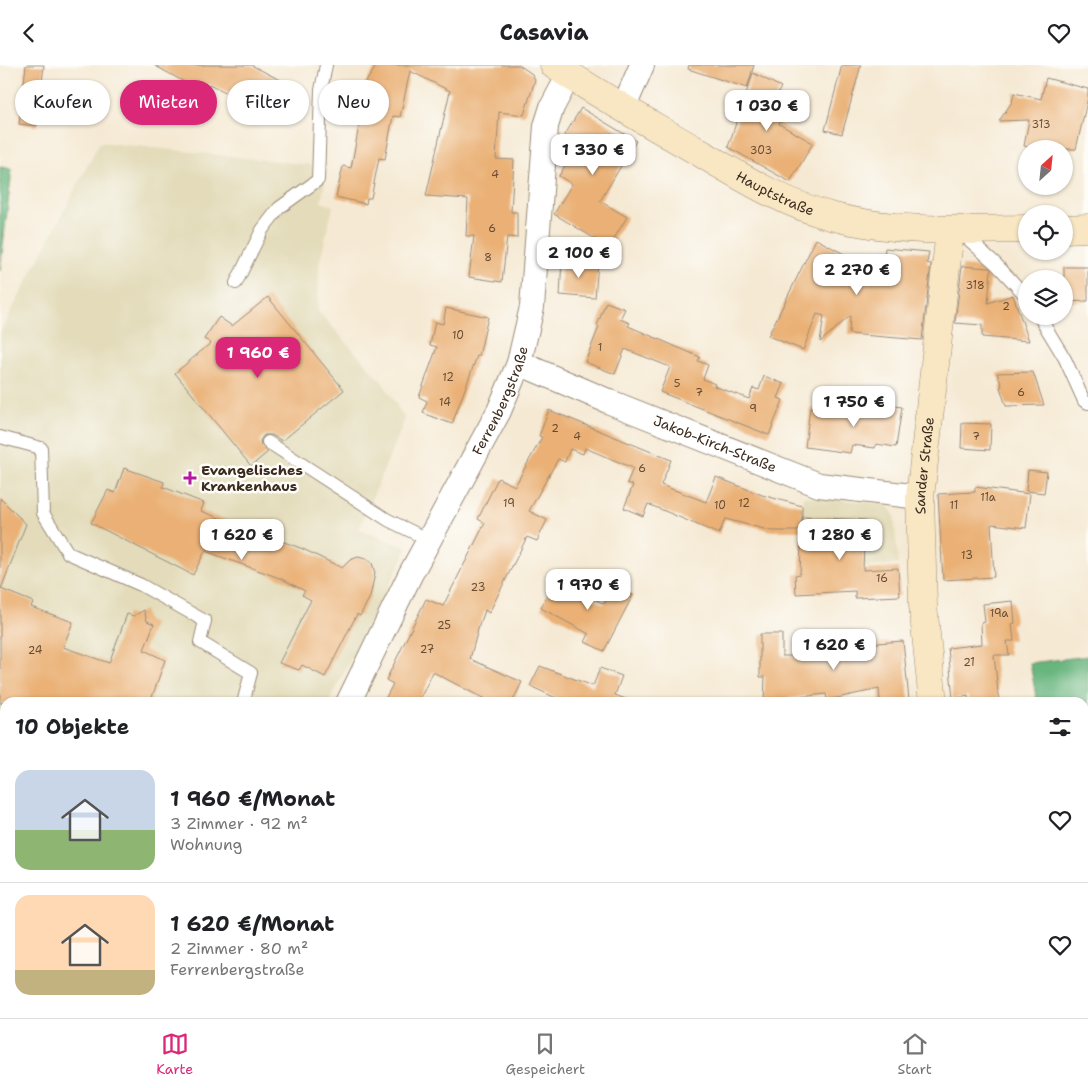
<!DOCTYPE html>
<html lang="de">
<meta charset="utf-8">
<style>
:root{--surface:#fff;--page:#f2f2f2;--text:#202124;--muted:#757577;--line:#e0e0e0;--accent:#db2777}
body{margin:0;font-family:"Shantell Sans",sans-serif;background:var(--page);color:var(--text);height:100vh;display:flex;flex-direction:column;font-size:19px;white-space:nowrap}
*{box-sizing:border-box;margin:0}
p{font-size:16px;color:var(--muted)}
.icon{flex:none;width:28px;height:28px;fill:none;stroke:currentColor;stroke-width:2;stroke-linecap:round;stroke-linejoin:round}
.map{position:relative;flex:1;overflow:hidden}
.side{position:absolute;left:0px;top:632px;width:1089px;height:321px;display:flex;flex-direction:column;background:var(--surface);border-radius:15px 15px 0 0;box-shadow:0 1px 4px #0004}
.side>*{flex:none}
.top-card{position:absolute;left:15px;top:15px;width:500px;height:45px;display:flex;gap:10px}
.needle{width:32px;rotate:27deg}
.tools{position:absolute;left:1018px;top:75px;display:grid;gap:10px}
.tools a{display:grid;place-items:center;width:55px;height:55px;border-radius:50%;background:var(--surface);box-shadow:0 1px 4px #0004;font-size:25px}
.price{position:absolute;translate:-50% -42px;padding:0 11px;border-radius:10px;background:#fff;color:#222;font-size:16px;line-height:32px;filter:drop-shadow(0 1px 2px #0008)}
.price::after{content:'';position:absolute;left:50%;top:30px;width:15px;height:11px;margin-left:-8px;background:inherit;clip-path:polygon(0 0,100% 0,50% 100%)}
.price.selected{background:var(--accent);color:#fff}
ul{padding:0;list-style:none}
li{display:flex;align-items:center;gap:15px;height:125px;padding:0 15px}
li+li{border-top:1px solid var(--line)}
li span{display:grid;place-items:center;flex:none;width:140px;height:100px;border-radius:15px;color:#555}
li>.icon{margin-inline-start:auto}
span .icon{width:60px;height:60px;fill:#fffc;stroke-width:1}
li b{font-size:21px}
h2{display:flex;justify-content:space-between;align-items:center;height:60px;padding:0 15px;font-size:21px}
.chip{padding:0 18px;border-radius:22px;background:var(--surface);box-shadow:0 1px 4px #0004;font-size:18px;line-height:45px}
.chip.selected{background:var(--accent);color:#fff}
header{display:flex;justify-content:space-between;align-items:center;height:65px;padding:0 15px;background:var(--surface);font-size:22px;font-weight:700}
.tabs{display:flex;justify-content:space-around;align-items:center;height:70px;border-top:1px solid var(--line);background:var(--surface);font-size:14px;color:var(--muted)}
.tabs a{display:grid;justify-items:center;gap:2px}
.tabs .selected{color:var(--accent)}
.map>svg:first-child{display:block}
.built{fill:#e3dbba}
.forest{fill:#67b57e;stroke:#51704e}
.building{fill:#eab074}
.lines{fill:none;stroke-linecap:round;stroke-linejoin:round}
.service-casing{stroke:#988a78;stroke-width:14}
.minor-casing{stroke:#988a78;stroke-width:26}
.secondary-casing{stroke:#988a78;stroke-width:29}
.service{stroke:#fff;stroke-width:12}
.minor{stroke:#fff;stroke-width:24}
.secondary{stroke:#f9e7c3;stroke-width:28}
.poi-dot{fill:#b5179e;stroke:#fdfcf7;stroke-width:2}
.labels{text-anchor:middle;stroke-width:5;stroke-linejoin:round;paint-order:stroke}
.number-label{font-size:11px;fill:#674c34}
.street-label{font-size:14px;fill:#3b2a1e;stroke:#fdfcf7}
.poi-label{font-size:14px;font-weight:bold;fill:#3b2a1e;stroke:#fdfcf7;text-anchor:start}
</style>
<header><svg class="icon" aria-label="back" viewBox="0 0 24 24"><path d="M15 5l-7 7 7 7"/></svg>Casavia<svg class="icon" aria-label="heart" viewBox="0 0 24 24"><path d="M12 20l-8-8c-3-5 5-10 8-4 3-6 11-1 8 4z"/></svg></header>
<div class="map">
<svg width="1088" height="953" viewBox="0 0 1088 953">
<rect width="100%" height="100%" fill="#fdfcf7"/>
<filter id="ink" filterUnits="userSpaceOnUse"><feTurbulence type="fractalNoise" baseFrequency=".02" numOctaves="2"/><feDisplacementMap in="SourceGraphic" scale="10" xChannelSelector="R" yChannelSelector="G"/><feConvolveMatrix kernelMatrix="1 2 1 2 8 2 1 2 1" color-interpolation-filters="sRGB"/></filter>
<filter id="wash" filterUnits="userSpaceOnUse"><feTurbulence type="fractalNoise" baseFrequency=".0096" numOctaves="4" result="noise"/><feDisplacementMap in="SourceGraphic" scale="20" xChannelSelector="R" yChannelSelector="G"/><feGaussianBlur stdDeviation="1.12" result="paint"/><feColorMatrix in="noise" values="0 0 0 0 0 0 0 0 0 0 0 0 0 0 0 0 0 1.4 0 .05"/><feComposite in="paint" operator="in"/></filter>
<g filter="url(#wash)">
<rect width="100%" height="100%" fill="#f5e9d3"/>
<!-- built -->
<g class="built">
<polygon points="100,77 310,100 325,117 321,137 333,141 319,200 318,246 382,317 405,354 359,464 408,483 329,637 5,638 5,778 0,778 0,268"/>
<polygon points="803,431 882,439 888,442 894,450 898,499 800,509"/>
<polygon points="1088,667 1088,953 1021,953 1019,949 1084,949 1084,670"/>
</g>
<!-- forest -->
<g class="forest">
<polygon points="0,102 12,104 0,206"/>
<polygon points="1088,591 1088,667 1084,670 1084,638 1037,637 1030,598"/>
</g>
<g id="blocks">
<!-- building -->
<g class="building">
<polygon points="26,0 44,0 37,61 19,59"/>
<polygon points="154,0 251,0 288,19 273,50 209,19 204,28"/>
<polygon points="377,0 519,0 532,9 535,15 524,50 499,47 496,94 514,95 511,147 517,147 517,173 507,172 502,217 469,212 474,171 466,171 468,134 426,131 450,26 410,6 400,52 393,51 385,94 379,93 371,133 367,133 366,139 336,132 343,101 351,103 359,61 345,58 358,29"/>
<polygon points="689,0 754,0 747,23 688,4"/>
<polygon points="842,0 861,0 842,69 825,65"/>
<polygon points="753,8 781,22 773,38 786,44 779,59 813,78 790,117 728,82"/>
<polygon points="1046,13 1088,24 1088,32 1076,84 1036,84 1024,81 1029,55 999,56 1012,37 1014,28 1041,34"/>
<polygon points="581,43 636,76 600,136 627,152 609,182 554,149 572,119 559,111 576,81 563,73"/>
<polygon points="816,174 859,197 883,198 885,183 929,187 927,198 931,199 922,275 849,269 850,251 820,277 824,251 817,249 803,285 768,271"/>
<polygon points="562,195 598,198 595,233 560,230"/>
<polygon points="962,201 989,203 991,205 988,238 1013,230 1029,276 982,272 982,260 955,258"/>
<polygon points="1064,202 1088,202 1088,236 1064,237"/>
<polygon points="268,232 344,325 282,376 272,370 264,370 260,376 261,380 268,387 251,401 175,308 211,278 204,274 219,252 232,261"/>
<polygon points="606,237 625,244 620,254 630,258 628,261 700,292 698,296 708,300 703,314 715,319 714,321 749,334 753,323 759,325 764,311 784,319 778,333 783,335 769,370 660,327 670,302 625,284 615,309 585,297 599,262 597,261"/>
<polygon points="446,243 488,252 479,291 477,291 452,359 423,348 427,336 419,332 437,282 430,280 435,257 443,259"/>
<polygon points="1033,307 1044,340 1006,341 1000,322 1002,321 997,308"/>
<polygon points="856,339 879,339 902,342 896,382 876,379 875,383 852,380 850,388 805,382 810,343 840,348 841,343 855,345"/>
<polygon points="549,345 671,395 661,420 706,437 716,412 762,430 802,441 802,466 772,466 725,454 719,469 648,439 643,451 624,443 633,420 627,418 633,403 585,383 583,389 570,384 565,397 558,394 529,446 547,455 537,476 527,472 489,548 485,545 481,557 480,557 470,594 522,617 512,638 492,638 433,607 418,638 383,638 393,619 386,615 426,534 443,541 485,458 478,454 498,413 515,421 542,372 539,371"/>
<polygon points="962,358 991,359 990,385 961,383"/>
<polygon points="124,403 164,417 163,422 204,438 201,446 240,461 241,458 261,466 260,468 303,484 342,503 350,495 358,492 366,494 372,498 375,508 370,532 360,551 357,549 325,612 302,600 299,605 279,598 311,535 302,530 305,526 282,514 205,486 193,510 91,458 108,425 115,428"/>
<polygon points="1028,405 1047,407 1044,428 1026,426"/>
<polygon points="975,422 1030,429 1026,463 991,459 994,512 943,515 938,429 975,427"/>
<polygon points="0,433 26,459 1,524 33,537 31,542 73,557 63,582 109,598 127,549 134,551 144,545 147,556 154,559 144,585 165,595 150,638 0,638"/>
<polygon points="802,452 865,455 863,505 898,503 900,531 855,533 855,526 796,529 795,510 800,509"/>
<polygon points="555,514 604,539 614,520 633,530 604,586 585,577 589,569 541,543"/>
<polygon points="1013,536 1015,558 1012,559 1014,576 1007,576 1009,590 994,590 999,636 969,638 968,631 953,634 948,583 982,579 981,558 985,557 983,539"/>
<polygon points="760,569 782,569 782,591 838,591 838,581 903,576 909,635 880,637 879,624 827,635 826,629 764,636 765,612 760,612"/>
<polygon points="540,601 593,621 600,603 622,611 615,630 631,636 631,638 567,638 530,621"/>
</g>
</g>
</g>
<g filter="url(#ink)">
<use href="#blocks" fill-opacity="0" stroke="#988a78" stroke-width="1"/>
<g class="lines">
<defs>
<g id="service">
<polyline points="960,167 995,198 1026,231"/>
<polyline points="236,218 262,165 279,143 318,115 321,25 326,0"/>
<polyline points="1039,251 1065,294 1084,336 1088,338"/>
<polyline points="0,372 41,383 43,448 68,488 141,520 205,556 200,577 251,608 243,638"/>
<polyline points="268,377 388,455 429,475"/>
</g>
<g id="minor">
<polyline points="623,44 642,0"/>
<path id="s1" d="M519 298 610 337 819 420 920 432"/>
<path id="s2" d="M348 638 410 510 499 346 519 298 532 242 546 61 552 42 569 10"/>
<polyline points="0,796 5,796"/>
<polyline points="144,953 147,949"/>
<polyline points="501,953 503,949"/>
</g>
<g id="secondary">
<path id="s3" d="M554 0C600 31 649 58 697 86 740 111 782 138 830 151 895 168 960 165 1026 164"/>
<polyline points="1064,164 1088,163"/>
<path id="s4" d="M933 638 923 540 920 432 950 166"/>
<polyline points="995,949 997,953"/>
</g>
</defs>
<!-- service casing -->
<use href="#service" class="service-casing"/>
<!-- minor casing -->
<use href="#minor" class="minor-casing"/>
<!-- secondary casing -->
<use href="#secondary" class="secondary-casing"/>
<!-- service -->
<use href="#service" class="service"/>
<!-- minor -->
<use href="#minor" class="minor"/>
<!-- secondary -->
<use href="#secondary" class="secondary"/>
</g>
</g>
<!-- markers -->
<path class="poi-dot" d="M187.5 405.5h5v5h5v5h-5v5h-5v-5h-5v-5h5z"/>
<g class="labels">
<!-- number labels -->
<g class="number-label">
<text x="1041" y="63">313</text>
<text x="761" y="89">303</text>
<text x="495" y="113">4</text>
<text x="492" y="167">6</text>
<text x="488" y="196">8</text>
<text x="975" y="224">318</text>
<text x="1006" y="245">2</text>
<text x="458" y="274">10</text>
<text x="600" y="286">1</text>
<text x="448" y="316">12</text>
<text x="677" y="322">5</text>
<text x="699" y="331">7</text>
<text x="1021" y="331">6</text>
<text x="445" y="341">14</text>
<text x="753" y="347">9</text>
<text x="555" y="367">2</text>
<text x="577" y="375">4</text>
<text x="976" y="375">7</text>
<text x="642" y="407">6</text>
<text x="988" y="436">11a</text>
<text x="509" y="442">19</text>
<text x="744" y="442">12</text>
<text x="720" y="444">10</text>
<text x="954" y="444">11</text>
<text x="967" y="494">13</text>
<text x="882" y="517">16</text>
<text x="478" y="526">23</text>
<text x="999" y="552">19a</text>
<text x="444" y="564">25</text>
<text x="427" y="588">27</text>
<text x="35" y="589">24</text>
<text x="969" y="601">21</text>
</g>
<!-- street labels -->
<g class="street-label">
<text dy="5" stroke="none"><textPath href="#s3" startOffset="256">Hauptstraße</textPath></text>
<text dy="5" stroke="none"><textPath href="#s2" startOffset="339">Ferrenbergstraße</textPath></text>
<text dy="5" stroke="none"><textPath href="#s1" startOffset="212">Jakob-Kirch-Straße</textPath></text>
<text dy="5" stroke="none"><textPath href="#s4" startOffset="238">Sander Straße</textPath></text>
</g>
<!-- poi labels -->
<g class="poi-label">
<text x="201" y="410">Evangelisches<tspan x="201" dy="16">Krankenhaus</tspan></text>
</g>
</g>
</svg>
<div class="tools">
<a><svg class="needle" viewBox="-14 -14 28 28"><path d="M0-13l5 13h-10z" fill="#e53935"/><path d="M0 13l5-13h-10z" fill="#757577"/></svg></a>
<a><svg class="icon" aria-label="locate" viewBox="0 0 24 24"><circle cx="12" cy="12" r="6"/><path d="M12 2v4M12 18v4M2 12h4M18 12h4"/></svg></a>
<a><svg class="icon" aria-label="layers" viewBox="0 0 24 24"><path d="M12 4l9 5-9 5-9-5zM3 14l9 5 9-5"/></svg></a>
</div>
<b class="price" style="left:767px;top:67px">1 030 €</b>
<b class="price" style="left:593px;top:111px">1 330 €</b>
<b class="price" style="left:579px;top:214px">2 100 €</b>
<b class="price" style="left:857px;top:231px">2 270 €</b>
<b class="price selected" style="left:258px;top:314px">1 960 €</b>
<b class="price" style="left:854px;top:363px">1 750 €</b>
<b class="price" style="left:242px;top:496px">1 620 €</b>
<b class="price" style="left:840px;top:496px">1 280 €</b>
<b class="price" style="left:588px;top:546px">1 970 €</b>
<b class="price" style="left:834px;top:606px">1 620 €</b>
<div class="top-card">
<a class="chip">Kaufen</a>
<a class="chip selected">Mieten</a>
<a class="chip">Filter</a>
<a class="chip">Neu</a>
</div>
<section class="side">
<h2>10 Objekte<svg class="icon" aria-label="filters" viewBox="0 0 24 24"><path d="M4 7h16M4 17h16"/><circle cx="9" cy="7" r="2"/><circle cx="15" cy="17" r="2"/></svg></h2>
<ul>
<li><span style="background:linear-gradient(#c9d6e8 60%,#8fb573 0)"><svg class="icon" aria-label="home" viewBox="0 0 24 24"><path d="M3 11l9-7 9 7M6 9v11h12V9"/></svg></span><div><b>1 960 €/Monat</b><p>3 Zimmer · 92 m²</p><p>Wohnung</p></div><svg class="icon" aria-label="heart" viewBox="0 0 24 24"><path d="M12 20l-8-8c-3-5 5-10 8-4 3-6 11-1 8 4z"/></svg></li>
<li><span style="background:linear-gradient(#ffd9b3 75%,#c2b280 0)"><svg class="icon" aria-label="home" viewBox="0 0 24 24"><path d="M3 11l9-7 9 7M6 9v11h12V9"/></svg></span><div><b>1 620 €/Monat</b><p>2 Zimmer · 80 m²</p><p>Ferrenbergstraße</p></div><svg class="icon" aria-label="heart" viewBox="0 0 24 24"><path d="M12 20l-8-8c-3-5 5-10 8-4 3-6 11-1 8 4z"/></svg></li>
</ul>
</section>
</div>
<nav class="tabs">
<a class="selected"><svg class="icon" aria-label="map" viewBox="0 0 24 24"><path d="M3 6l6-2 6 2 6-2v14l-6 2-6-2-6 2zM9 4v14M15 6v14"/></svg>Karte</a>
<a><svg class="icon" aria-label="saved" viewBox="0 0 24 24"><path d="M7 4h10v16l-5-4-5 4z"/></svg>Gespeichert</a>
<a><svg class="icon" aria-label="home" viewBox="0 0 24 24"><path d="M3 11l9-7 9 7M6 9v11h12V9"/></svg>Start</a>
</nav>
